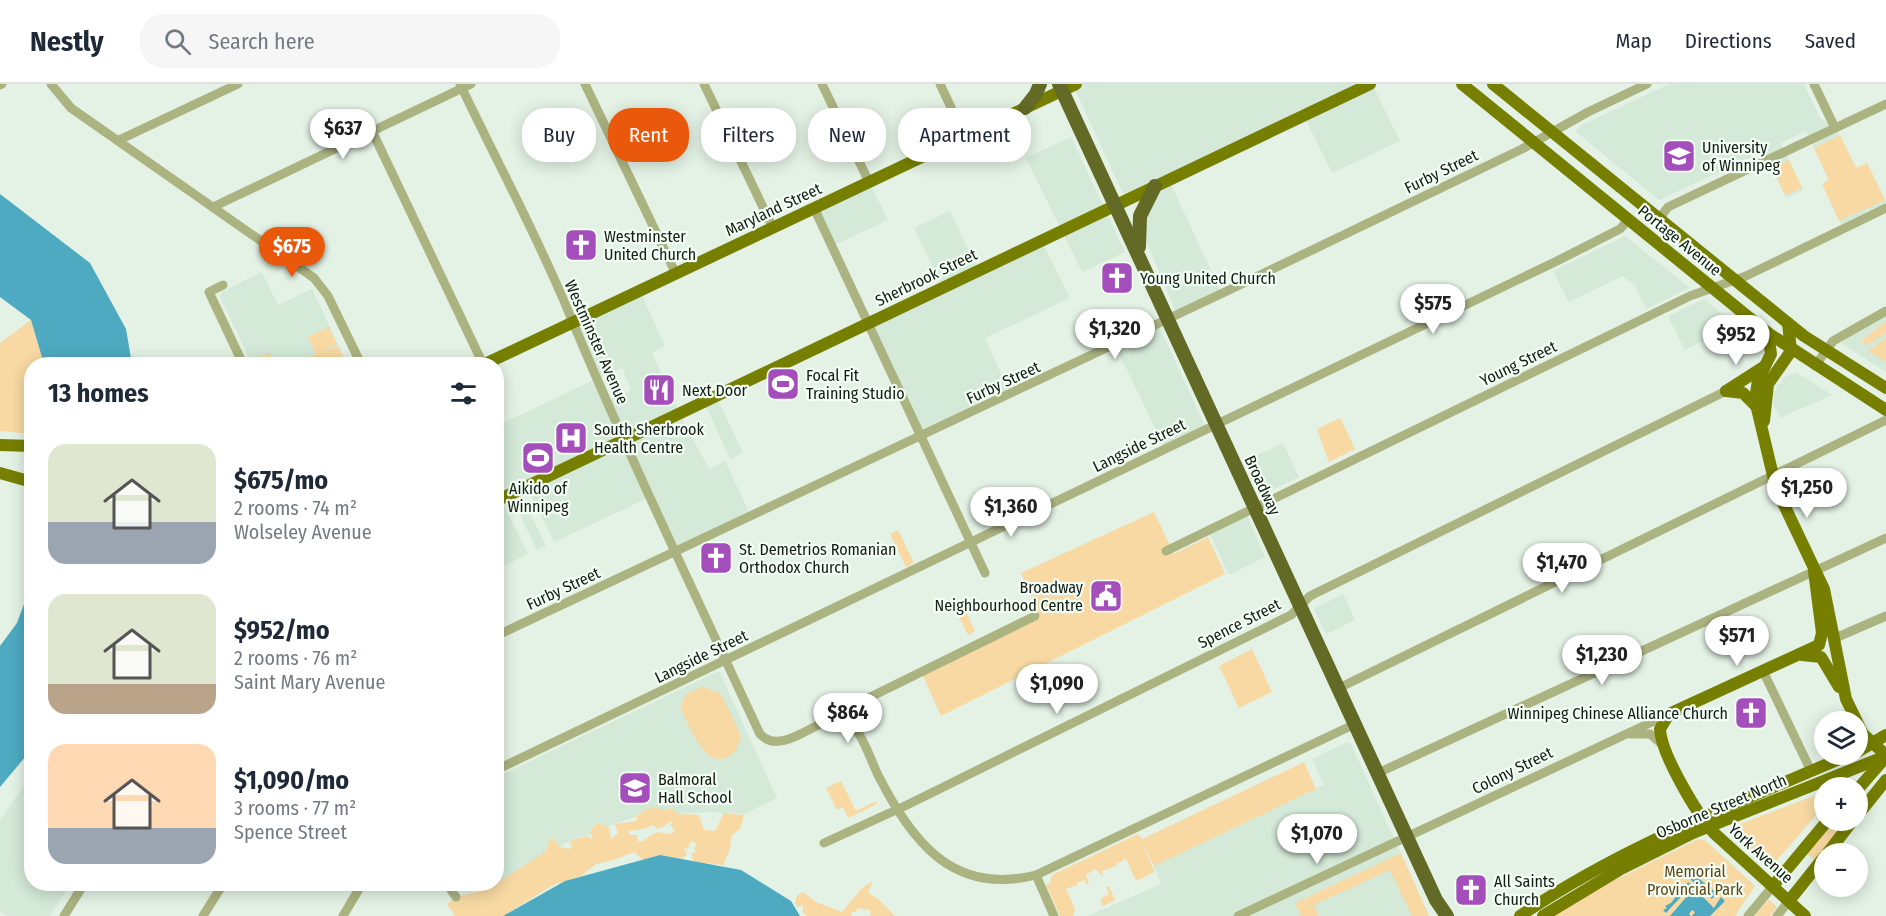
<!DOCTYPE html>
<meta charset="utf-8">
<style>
:root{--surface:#fff;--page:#f6f6f7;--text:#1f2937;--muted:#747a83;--line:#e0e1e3;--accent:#ea580c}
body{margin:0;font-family:"Fira Sans Condensed",sans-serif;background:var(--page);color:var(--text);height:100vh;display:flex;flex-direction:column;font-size:22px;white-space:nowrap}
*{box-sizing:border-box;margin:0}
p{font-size:20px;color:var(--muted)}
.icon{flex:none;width:33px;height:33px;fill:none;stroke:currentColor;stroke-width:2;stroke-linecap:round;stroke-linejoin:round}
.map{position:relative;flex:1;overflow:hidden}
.details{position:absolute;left:24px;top:273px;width:480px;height:534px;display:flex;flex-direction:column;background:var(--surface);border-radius:24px;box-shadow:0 3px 15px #0003}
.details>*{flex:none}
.top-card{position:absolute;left:522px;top:24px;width:570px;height:54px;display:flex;gap:12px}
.tools{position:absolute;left:1814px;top:627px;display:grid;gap:12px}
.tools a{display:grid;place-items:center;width:54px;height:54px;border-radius:50%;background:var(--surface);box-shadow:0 3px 15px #0003;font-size:30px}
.price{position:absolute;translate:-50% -51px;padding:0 14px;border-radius:21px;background:#fff;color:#222;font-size:20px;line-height:39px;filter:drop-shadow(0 2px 3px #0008)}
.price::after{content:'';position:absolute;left:50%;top:36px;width:18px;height:14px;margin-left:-9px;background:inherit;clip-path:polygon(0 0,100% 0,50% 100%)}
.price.on{background:var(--accent);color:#fff}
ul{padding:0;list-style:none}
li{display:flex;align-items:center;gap:18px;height:150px;padding:0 24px}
li span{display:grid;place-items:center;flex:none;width:168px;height:120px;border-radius:18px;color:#555}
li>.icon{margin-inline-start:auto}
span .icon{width:72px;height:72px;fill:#fffc;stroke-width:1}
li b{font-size:26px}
h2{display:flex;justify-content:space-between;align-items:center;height:72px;padding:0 24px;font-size:26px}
.chip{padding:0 21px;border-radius:24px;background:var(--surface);box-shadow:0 3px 15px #0003;font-size:21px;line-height:54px}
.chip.on{background:var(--accent);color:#fff}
header{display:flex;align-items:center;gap:36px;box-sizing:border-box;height:84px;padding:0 30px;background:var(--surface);border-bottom:2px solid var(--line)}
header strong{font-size:28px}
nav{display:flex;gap:33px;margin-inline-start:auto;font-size:21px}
.search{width:420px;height:54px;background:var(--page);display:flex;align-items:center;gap:15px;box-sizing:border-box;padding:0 21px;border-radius:24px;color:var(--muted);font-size:22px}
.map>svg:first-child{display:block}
.built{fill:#d4e9d7;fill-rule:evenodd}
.green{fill:#f8d9a3;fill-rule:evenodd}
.water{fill:#4eaac1}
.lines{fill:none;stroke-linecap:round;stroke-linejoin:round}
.minor{stroke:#abb381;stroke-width:9}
.major{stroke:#767f00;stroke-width:12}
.highway{stroke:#636a26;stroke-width:14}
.labels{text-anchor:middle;stroke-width:4.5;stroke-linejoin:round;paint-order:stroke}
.poi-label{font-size:16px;fill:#151a15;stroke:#f2fef4;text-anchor:start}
.street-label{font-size:16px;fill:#151a15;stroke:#f2fef4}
.park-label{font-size:16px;fill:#604614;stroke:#f2fef4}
</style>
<header>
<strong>Nestly</strong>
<div class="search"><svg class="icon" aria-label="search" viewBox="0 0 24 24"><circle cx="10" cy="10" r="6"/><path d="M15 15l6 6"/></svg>Search here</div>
<nav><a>Map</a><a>Directions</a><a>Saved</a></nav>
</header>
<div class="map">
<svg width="1886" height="832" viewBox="0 0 1886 832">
<rect width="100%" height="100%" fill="#e3f2e5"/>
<!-- built -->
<g class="built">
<polygon points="1076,0 1372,0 1400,57 1332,89 1304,32 1169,96 1222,210 1177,231 1145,154 1146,128 1161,100 1126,116 1073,1"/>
<polygon points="1669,0 1804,0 1820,34 1835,44 1856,84 1867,79 1886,119 1841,140 1822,100 1829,96 1806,47 1781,59 1803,106 1786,114 1764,67 1659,116 1575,47 1582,41"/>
<polygon points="1071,53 1125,168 1082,188 1026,74"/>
<polygon points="869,98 888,136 832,162 814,124"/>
<polygon points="950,127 978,186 1041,156 1070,214 985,254 1010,310 922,352 868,239 942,203 914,144"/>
<polygon points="1625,152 1690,204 1646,225 1635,202 1623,192 1569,218 1553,187"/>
<polygon points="262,188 278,221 312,205 347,280 252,280 220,213 222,208"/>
<path d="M640 207 665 262 652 269 679 329 709 385 725 377 751 432 676 468 650 413 554 458 527 403 519 407 546 462 537 466 510 411 501 415 528 470 497 485V342L596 295 573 239ZM622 284 631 306 607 317 596 295Z"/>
<polygon points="1704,215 1735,241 1685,266 1668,232"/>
<polygon points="1886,232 1886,288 1837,256"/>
<polygon points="1158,240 1206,344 1165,365 1115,261"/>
<polygon points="1796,288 1832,311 1780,334 1773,319 1775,312 1773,308 1777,305 1776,302 1783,298 1781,295"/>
<polygon points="716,312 743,369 730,375 704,318"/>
<polygon points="1283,359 1299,393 1261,411 1246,377"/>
<polygon points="1246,429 1265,473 1229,491 1209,447"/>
<polygon points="1343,510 1355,536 1326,550 1314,525"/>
<polygon points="719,587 777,714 744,730 710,728 634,733 565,759 501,802 497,793 497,693"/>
<polygon points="1347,658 1351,660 1429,832 1088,832 1161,800 1154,782 1324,701 1312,675"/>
<polygon points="23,703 31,708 32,800 70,800 50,832 7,832 0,828 0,736"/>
</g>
<!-- green -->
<g class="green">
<polygon points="1840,51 1856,84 1867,79 1885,116 1839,137 1822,100 1829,96 1814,64"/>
<polygon points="1789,76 1802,104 1785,111 1772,84"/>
<polygon points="31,236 44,280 32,280 31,350 0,347 0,259"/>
<polygon points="1886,237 1886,249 1867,261 1861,257"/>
<polygon points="329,243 337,260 321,268 338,262 347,280 294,280 316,270 308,253"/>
<polygon points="1886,254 1886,278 1868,267"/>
<polygon points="269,269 276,280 254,280 254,275"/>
<polygon points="1340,334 1355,365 1329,378 1317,345"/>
<polygon points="1154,428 1174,470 1208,453 1225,490 941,632 922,590 1040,534 1021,489"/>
<polygon points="898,446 914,479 906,483 890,450"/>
<polygon points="961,517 975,547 968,551 953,521"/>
<polygon points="1252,565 1272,608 1239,624 1219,582"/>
<path d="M703 603 721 610 741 652 737 665C715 691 698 661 689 642 686 636 680 628 682 620 684 609 694 606 703 603Z"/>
<polygon points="1304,678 1316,705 1154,782 1142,760 1155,788 1136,797 1126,775 1116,780 1117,782 1102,787 1103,793 1095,785 1086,791 1089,799 1087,801 1084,796 1077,799 1077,801 1066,805 1075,825 1073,832 1060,832 1046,801 1050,799 1052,791 1138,750 1142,755"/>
<polygon points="841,697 856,727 876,717 877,720 848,734 843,723 837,726 826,704"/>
<polygon points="1824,708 1824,722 1772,782 1765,779 1729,747 1730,744"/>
<path d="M652 723 665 726 672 724 678 730 699 731 704 746 715 747 724 729 744 731 740 745 732 751 730 765 723 781 694 778 691 769 697 768 694 765 697 760 691 757 688 765 684 764 687 771 681 775 660 771 643 776 634 768 617 775 596 780 581 792 553 801 503 832H455L447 820 456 813 477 808 496 800 545 768 552 753 560 763 569 765 572 763 570 757 586 752 593 755 590 747 597 739 609 743 611 755 618 749 615 740 636 737 638 733H634ZM672 737 673 738 670 741 675 747 671 750 657 748 641 758 638 757 637 751H629V747L644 745 652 741 658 745Z"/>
<polygon points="1836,737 1846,737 1815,776 1806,769"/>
<polygon points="1698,755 1706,757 1755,802 1735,832 1554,832 1609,799"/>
<polygon points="1401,769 1429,832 1412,832 1390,786 1314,821 1319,832 1301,832 1295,819"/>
<polygon points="873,797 868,809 877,814 895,832 866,832 871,831 870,826 857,824 857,827 851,828 852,832 808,832 803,829 803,821 798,823 795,820 797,811 803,808 816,818 842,828 862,804"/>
<polygon points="1109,802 1115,816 1103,822 1100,815 1109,810 1106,803"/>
<polygon points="1769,815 1777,823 1770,832 1754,832"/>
</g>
<!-- water -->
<g class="water">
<polygon points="0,110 90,179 126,245 132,280 44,280 31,236 0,213"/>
<polygon points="31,501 31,666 0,703 0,562 17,539"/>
<polygon points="660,771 741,786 791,817 800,832 503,832 565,797"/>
<polygon points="1693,790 1717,809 1712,815 1689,794"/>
<polygon points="1688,798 1692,801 1666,829 1663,826 1667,824 1665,822 1671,819 1682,804 1684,805"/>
<polygon points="1694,804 1714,824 1721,813 1725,817 1710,832 1692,832 1695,828 1692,826 1689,830 1691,832 1670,832"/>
</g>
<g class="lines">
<!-- minor -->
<g class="minor">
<polyline points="51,0 71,24 314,194 328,212 361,280"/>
<path d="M460 0C496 76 537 151 569 229 628 371 695 510 760 650 779 671 811 641 832 635L840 634 850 638C863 652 870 674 878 691 912 757 952 812 1036 791L1355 640"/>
<polyline points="585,0 676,190"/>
<polyline points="704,0 773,144"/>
<polyline points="822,0 869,98"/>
<polyline points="940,0 965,53"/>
<polyline points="1814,0 1835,44"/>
<polyline points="0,1 2,0"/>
<polyline points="372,47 483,280"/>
<polyline points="119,56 238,0"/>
<polyline points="213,123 471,0"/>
<polyline points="814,124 985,489"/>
<polyline points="1659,135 1668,123 1886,20"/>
<polyline points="223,201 209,208 243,280"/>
<polyline points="1815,282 1833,257 1886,227"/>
<polyline points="1166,467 1690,212 1746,192 1886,124"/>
<polyline points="496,552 1227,207 1522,65 1588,28 1647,0"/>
<polyline points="1833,555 1886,532"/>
<polyline points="1763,587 1811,687"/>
<polyline points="1339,604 1886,336"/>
<polyline points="844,635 852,622 1035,532"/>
<polyline points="1630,650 1650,650 1663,661"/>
<polyline points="496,686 1557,177 1620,145 1629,135"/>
<polyline points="1378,689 1886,454"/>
<polyline points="824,759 907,721 1291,531 1310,512 1726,307"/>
<polyline points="1036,791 1054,832"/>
<polyline points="447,800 456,813"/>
<polyline points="64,832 84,800"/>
<polyline points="203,832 223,800"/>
<polyline points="343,832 362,800"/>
<polyline points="1238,832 1669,630"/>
<polyline points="1748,832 1773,802"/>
<polyline points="1777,832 1789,817"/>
</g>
<!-- major -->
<g class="major">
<polyline points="1462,0 1768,249 1886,326"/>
<polyline points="1493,0 1804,252 1886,304"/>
<polyline points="1768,249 1771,270 1758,296 1755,316 1776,404 1824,505 1846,615 1863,650 1886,671"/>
<polyline points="485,280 1076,0"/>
<polyline points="1726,307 1765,282"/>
<polyline points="1726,307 1743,309 1756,322"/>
<polyline points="1764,337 1768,300 1791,267 1788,239"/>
<polyline points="0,361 32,362"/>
<polyline points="0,389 32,398"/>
<polyline points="496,417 1370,0"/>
<polyline points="1802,571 1821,573 1839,603"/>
<polyline points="1857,668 1886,651"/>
<polyline points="1857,706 1885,674"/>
<polyline points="1857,732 1886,696"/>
<polyline points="1827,770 1853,736"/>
<polyline points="1773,802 1828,736"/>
<polyline points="1789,817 1824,773"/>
<path d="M1520 832C1622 762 1738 719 1851 670"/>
<polyline points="1543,832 1619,786 1693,749 1886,672"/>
<path d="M1805 832 1714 749C1697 730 1661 670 1660 645L1669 630 1819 561 1822 549 1814 487"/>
</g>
<!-- highway -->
<g class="highway">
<polyline points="1059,0 1436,816 1447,832"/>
<polyline points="1025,24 1036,10 1040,0"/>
<polyline points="1139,163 1140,132 1155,102"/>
</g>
</g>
<!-- icons -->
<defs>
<symbol id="university-square" viewBox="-11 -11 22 22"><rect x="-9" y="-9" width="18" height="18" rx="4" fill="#a44ebb" stroke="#f2fef4"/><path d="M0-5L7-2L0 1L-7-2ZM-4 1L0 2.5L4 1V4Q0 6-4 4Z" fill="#fff"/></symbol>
<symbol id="church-square" viewBox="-11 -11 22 22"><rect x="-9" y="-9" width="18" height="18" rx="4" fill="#a44ebb" stroke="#f2fef4"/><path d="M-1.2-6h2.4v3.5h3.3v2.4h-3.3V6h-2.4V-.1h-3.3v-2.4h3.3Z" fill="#fff"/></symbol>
<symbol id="stadium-square" viewBox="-11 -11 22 22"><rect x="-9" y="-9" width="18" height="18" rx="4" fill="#a44ebb" stroke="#f2fef4"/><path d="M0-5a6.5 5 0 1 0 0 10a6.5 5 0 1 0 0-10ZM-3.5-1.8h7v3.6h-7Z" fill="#fff"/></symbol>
<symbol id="restaurant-square" viewBox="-11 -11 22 22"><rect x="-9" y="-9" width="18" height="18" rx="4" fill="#a44ebb" stroke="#f2fef4"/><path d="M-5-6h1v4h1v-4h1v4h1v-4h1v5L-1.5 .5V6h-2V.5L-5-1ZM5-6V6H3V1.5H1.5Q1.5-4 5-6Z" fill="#fff"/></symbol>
<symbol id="hospital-square" viewBox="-11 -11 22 22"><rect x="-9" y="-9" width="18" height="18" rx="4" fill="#a44ebb" stroke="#f2fef4"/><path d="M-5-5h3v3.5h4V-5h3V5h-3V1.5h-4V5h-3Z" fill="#fff"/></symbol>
<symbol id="civic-square" viewBox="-11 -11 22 22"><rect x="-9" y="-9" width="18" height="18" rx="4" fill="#a44ebb" stroke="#f2fef4"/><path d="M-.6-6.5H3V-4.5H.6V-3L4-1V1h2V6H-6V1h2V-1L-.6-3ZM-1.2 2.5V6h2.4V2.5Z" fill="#fff"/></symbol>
<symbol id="school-square" viewBox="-11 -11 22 22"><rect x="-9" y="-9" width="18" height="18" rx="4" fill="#a44ebb" stroke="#f2fef4"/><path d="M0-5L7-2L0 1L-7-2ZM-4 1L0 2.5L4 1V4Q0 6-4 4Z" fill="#fff"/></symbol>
</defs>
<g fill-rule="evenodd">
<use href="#university-square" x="1660" y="53" width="38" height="38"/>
<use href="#church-square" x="562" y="142" width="38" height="38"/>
<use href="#church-square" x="1098" y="175" width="38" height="38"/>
<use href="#stadium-square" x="764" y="281" width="38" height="38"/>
<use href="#restaurant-square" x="640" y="287" width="38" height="38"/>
<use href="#hospital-square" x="552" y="335" width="38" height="38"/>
<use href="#stadium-square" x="519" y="355" width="38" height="38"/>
<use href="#church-square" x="697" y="455" width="38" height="38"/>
<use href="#civic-square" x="1087" y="493" width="38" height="38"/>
<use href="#church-square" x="1732" y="610" width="38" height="38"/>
<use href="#school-square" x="616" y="685" width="38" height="38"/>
<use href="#church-square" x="1452" y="787" width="38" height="38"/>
</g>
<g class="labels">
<!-- poi labels -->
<g class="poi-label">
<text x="1702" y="69">University<tspan x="1702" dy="18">of Winnipeg</tspan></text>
<text x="604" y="158">Westminster<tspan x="604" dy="18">United Church</tspan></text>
<text x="1140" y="200">Young United Church</text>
<text x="806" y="297">Focal Fit<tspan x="806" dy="18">Training Studio</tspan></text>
<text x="682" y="312">Next Door</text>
<text x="594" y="351">South Sherbrook<tspan x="594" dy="18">Health Centre</tspan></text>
<text x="538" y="410" text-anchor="middle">Aikido of<tspan x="538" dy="18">Winnipeg</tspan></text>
<text x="739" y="471">St. Demetrios Romanian<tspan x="739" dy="18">Orthodox Church</tspan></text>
<text x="1083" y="509" text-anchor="end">Broadway<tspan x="1083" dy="18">Neighbourhood Centre</tspan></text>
<text x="1728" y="635" text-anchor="end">Winnipeg Chinese Alliance Church</text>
<text x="658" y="701">Balmoral<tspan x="658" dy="18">Hall School</tspan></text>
<text x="1494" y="803">All Saints<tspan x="1494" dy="18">Church</tspan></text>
</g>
<!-- street labels -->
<g class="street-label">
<text transform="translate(1441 87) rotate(-26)" y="6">Furby Street</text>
<text transform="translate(773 125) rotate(-25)" y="6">Maryland Street</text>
<text transform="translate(1680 156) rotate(39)" y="6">Portage Avenue</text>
<text transform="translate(926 193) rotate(-26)" y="6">Sherbrook Street</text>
<text transform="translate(597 258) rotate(66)" y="6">Westminster Avenue</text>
<text transform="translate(1518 279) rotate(-26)" y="6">Young Street</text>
<text transform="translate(1003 298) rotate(-25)" y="6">Furby Street</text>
<text transform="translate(1139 361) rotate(-26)" y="6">Langside Street</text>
<text transform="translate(1263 401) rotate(65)" y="6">Broadway</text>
<text transform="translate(563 504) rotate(-25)" y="6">Furby Street</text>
<text transform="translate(1239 539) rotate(-27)" y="6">Spence Street</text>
<text transform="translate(701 572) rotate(-26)" y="6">Langside Street</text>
<text transform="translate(1512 686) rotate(-26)" y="6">Colony Street</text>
<text transform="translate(1721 722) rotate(-23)" y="6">Osborne Street North</text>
<text transform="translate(1761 769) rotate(42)" y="6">York Avenue</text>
</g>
<!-- park labels -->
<g class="park-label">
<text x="1695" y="793">Memorial<tspan x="1695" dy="18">Provincial Park</tspan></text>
</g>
</g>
</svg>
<div class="tools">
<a><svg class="icon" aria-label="layers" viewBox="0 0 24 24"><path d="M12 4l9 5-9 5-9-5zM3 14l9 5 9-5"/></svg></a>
<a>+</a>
<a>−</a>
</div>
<b class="price" style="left:343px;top:76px">$637</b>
<b class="price on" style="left:292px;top:194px">$675</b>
<b class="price" style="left:1433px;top:251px">$575</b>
<b class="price" style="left:1115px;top:276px">$1,320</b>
<b class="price" style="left:1736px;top:282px">$952</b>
<b class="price" style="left:1807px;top:435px">$1,250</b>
<b class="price" style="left:1011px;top:454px">$1,360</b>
<b class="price" style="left:1562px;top:510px">$1,470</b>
<b class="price" style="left:1737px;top:583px">$571</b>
<b class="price" style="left:1602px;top:602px">$1,230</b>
<b class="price" style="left:1057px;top:631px">$1,090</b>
<b class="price" style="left:848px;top:660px">$864</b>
<b class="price" style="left:1317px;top:781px">$1,070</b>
<div class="top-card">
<a class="chip">Buy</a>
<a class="chip on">Rent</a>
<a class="chip">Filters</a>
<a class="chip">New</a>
<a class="chip">Apartment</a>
</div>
<section class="details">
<h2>13 homes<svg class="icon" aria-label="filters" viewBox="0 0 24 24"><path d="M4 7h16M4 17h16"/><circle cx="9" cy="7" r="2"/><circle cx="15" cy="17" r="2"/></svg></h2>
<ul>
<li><span style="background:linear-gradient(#dfe7d0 65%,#9aa5b1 0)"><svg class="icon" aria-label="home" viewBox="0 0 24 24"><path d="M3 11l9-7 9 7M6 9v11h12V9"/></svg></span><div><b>$675/mo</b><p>2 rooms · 74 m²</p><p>Wolseley Avenue</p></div></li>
<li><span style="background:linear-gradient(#dfe7d0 75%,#b9a48a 0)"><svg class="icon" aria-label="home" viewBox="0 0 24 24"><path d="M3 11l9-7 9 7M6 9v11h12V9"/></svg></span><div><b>$952/mo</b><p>2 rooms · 76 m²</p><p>Saint Mary Avenue</p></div></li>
<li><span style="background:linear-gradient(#ffd9b3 70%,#9aa5b1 0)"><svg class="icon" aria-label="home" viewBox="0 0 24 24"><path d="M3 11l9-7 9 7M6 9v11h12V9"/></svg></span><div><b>$1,090/mo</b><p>3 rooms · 77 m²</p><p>Spence Street</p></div></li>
</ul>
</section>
</div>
